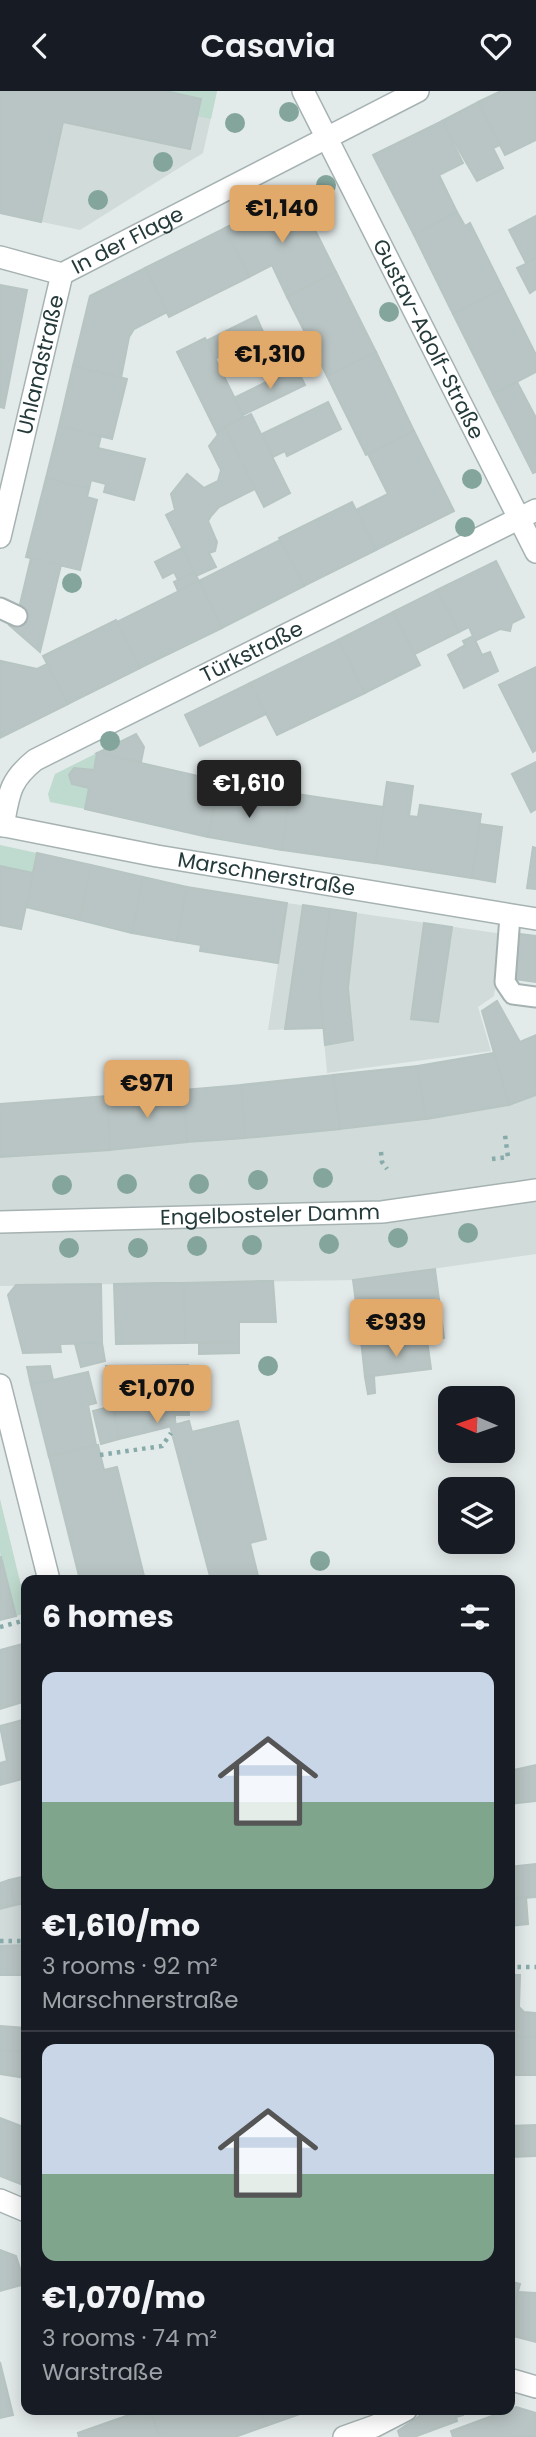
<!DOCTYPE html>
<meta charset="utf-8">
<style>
:root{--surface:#171b24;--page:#242831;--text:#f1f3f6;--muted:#9ea1a6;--line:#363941;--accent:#e1aa6b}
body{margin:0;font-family:Poppins,sans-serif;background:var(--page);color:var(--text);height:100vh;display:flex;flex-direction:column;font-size:26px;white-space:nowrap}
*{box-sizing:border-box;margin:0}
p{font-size:23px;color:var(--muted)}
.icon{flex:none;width:38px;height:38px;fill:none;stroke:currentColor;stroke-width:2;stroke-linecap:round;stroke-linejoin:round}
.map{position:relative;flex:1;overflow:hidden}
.sheet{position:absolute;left:21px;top:1484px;width:494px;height:840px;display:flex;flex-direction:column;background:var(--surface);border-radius:14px;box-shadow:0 4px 18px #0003}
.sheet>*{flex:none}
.needle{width:46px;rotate:272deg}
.fabs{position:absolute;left:438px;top:1295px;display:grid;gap:14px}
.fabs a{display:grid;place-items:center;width:77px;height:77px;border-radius:14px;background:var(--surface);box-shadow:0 4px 18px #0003;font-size:35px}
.price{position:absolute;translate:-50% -60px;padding:0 16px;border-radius:7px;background:var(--accent);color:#111;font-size:23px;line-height:46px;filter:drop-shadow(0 2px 4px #0008)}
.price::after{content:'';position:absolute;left:50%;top:42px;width:21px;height:16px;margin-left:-10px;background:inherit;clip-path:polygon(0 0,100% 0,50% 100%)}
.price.current{background:#222;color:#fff}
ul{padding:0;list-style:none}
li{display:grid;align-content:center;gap:14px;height:371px;padding:0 21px}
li+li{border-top:2px solid var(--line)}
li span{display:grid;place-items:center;height:217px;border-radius:14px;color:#555}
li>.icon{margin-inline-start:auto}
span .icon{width:126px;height:126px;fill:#fffc;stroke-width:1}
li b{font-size:30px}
h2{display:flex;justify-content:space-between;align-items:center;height:84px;padding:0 21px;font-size:30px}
header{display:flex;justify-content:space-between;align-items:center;height:91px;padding:0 21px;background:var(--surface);font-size:32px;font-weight:600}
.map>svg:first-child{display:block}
.built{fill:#d1dbd9}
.green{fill:#bfdace}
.building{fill:#b9c5c4;stroke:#b6c4c2;stroke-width:2}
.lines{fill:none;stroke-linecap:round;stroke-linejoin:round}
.lane-casing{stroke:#a6b2b2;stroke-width:23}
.street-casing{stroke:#a6b2b2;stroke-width:24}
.path{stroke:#87abaa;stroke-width:4.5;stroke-dasharray:3.5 5;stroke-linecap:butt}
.lane{stroke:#fff;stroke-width:19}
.street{stroke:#fff;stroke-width:21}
.tree{fill:#83a59b}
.labels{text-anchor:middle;stroke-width:5;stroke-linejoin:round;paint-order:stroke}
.street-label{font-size:21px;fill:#253a3a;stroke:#f3f8f7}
</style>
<header><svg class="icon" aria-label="back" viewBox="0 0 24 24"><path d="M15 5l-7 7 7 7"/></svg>Casavia<svg class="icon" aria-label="heart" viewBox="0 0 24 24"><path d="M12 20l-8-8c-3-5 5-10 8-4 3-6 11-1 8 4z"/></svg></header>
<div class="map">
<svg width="536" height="2346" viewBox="0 0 536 2346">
<rect width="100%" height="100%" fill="#e3ebea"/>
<!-- built -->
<g class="built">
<polygon points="0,0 217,0 203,62 80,139 0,122"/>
<polygon points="287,812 503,843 494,905 478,916 491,960 327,982 323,937 268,939"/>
<polygon points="536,1004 536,1163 356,1189 0,1195 0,1066 245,1047 426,1028 509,1014"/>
<polygon points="26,1812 26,1854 0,1855 0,1818"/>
</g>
<!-- green -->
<g class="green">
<polygon points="165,0 217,0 211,28 197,25 200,8"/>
<polygon points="97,662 94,679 75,677 69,684 72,693 89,697 85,718 50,711 48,703 55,683"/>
<polygon points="0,754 37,762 33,782 0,775"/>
<polygon points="0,1408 26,1515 26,1522 16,1525 0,1462"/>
</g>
<!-- building -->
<g class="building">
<polygon points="0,0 165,0 201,8 190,58 63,31 41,131 0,122"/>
<polygon points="501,0 536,0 536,49 505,64 478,11"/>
<polygon points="478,11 500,54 493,57 503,77 477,90 442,30"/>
<polygon points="442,30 463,72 439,84 457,121 414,144 373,64"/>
<polygon points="296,101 336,181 287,206 272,174 249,186 225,137"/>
<polygon points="457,121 465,135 470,132 503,198 453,223 414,144"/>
<polygon points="536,125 536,167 526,172 509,139"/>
<polygon points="225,137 249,186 169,226 145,177"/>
<polygon points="536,168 536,198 530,202 517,177"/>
<polygon points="145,177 167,221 134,238 129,246 121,287 73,275 90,205"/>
<polygon points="336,181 376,261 327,285 287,206"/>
<polygon points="0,194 27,199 4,317 0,316"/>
<polygon points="503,198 536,264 536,281 493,303 453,223"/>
<polygon points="256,225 264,243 215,268 206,250"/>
<polygon points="205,247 244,326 224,336 218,344 177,261"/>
<polygon points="376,261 414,340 366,364 327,285"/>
<polygon points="73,275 127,288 112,348 59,335"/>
<polygon points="296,276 305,294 243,324 234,307"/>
<polygon points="517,291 536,327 536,381 533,382 493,303"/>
<polygon points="328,311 341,338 287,365 285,360 273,366 262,343"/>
<polygon points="251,323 290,402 264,416 224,336"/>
<polygon points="59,335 101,345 98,357 145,368 134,409 104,401 106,393 91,389 89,398 46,387"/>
<polygon points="224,336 255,398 219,416 211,425 208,430 217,451 215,460 209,462 216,476 196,485 166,424 175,419 171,403 187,383 204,397 218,390 221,379 209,355"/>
<polygon points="414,340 454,420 376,459 356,419 388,403 368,363"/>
<polygon points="46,387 89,398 87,406 97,409 80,479 26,466"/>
<polygon points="352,411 376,459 304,495 279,447"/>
<polygon points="280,449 304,495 222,537 199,490"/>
<polygon points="182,457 194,481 178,489 174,481 163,487 155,471"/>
<polygon points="31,467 61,474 40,561 9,534 16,530"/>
<polygon points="496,470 524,526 512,532 510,540 500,538 475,550 469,536 459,541 437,499"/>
<polygon points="194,481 199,490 178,500 174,491"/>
<polygon points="199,490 222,537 140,577 117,531"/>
<polygon points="437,499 459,541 415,563 393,521"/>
<polygon points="393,521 420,574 365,602 338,549"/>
<polygon points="116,529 140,577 68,613 43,565"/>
<polygon points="473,545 482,564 490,561 498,580 464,597 448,564 465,554 463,550"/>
<polygon points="338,549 365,602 277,644 250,592"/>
<polygon points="1,570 37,578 47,573 68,613 0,647"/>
<polygon points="536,576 536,659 533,661 499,594"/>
<polygon points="250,592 266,623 200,655 185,624"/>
<polygon points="136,643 144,656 141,671 97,662"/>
<polygon points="97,662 220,690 208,746 85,718 89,697 72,693 69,684 74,677 94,679"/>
<polygon points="536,671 536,718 531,721 512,683"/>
<polygon points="387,691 413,695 409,725 418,726 420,714 481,723 472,787 375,772"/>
<polygon points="218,699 289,711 282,759 208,746"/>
<polygon points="290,702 384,716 375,772 282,759"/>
<polygon points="480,733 502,736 495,791 472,787"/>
<polygon points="533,756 536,757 536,798 527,797"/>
<polygon points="37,762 91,774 80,829 26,816"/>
<polygon points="91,774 143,786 132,842 80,829"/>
<polygon points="0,775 33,782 21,838 0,834"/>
<polygon points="143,786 187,796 177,850 132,842"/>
<polygon points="187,796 287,812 278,872 200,860 201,854 177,850"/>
<polygon points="303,814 330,818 320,897 323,937 285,938"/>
<polygon points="330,818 356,822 348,897 353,949 325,954 320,897"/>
<polygon points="424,832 452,836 438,931 411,928"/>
<polygon points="520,843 536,845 536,891 514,888"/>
<polygon points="497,910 520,951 536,944 536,1004 509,1014 482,920"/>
<polygon points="494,962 509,1014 426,1028 417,975"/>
<polygon points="417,975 426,1028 340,1038 333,984"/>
<polygon points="333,984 340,1038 245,1047 241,994"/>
<polygon points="241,994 245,1047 187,1051 184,999"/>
<polygon points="184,999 187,1051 110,1059 107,1005"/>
<polygon points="107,1005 110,1059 0,1066 0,1013"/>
<polygon points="435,1178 444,1247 362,1258 353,1189"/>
<polygon points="262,1190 273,1190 276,1231 239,1231 239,1251 185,1252 184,1192"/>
<polygon points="158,1192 184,1192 185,1252 116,1253 114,1193"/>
<polygon points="101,1193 102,1252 60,1253 61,1261 23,1262 8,1204 16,1194"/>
<polygon points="427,1249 431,1278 365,1286 362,1258"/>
<polygon points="239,1251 239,1262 199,1263 199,1252"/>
<polygon points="102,1252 105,1270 81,1276 75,1253"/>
<polygon points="188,1274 189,1324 175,1324 175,1329 116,1330 106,1275"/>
<polygon points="50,1275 53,1289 31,1294 27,1276"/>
<polygon points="88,1281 96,1312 88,1314 96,1354 49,1366 31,1294"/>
<polygon points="374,1285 375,1302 368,1303 365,1286"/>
<polygon points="113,1315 119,1348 101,1353 93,1320"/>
<polygon points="143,1329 175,1329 176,1334 144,1342"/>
<polygon points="143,1329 144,1342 119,1348 116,1330"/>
<polygon points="189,1330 192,1341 238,1330 266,1448 250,1452 259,1489 211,1489 170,1335"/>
<polygon points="98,1354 104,1379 117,1376 145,1489 80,1489 49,1365"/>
<polygon points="1,1466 16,1525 0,1529 0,1467"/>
<polygon points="26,1552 26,1610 0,1618 0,1559"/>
<polygon points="26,1628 26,1687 0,1694 0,1672 7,1670 0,1635"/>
<polygon points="536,1674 536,1710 509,1713 509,1680"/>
<polygon points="536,1773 536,1806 512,1808 509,1776"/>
<polygon points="26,1785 26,1812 15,1814 9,1789"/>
<polygon points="9,1789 15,1814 0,1818 0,1792"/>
<polygon points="526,1806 528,1833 509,1835 509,1808"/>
<polygon points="26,1854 26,1884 0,1884 0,1855"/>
<polygon points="509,1884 520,1884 519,1916 524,1921 536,1922 536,1946 509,1945"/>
<polygon points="0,1935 26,1937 26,1961 0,1959"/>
<polygon points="509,1945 536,1946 536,1984 509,1984"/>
<polygon points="0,1959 26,1961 26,1987 0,1983"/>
<polygon points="0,2027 26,2037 26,2086 23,2094 0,2085"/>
<polygon points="536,2034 536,2065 510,2066 509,2075 509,2035"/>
<polygon points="0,2159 16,2165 25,2193 0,2200"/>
<polygon points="509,2190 520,2193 509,2233"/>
<polygon points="518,2201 536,2202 536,2251 509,2244"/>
<polygon points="0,2271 13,2324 0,2327"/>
<polygon points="516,2316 536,2322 536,2346 453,2346 451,2340"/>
<polygon points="143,2319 150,2319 160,2346 79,2346 78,2342"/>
<polygon points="150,2319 260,2319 266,2335 235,2346 160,2346"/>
<polygon points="260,2319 311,2319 266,2335"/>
<polygon points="428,2319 461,2319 463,2324 456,2326 457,2330 414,2346 400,2346 398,2340"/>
</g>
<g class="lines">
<defs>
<g id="lane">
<polyline points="0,517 17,525"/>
<polyline points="510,825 505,891 513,903 536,906"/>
</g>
<g id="street">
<path id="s1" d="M303 0 536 461"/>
<path id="s2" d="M0 166 62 183 418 0"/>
<path id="s3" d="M0 446 62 183"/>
<path id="s4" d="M0 734 157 765 536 828"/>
<path id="s5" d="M3 735C9 703 9 690 35 669L536 419"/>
<path id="s6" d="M0 1131 382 1121 536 1099"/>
<polyline points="0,1294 49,1489"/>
<polyline points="0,2109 26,2120"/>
<polyline points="509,2288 536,2296"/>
<polyline points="344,2346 375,2335 406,2319"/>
</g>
</defs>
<!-- lane casing -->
<use href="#lane" class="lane-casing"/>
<!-- street casing -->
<use href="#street" class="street-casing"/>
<!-- path -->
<g class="path">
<polyline points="381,1061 382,1071 387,1078"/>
<polyline points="492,1068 508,1066 505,1044"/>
<polyline points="100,1364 162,1355 171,1342"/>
<polyline points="0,1536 26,1529"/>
<polyline points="0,1850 26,1850"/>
<polyline points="509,1876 536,1876"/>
</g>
<!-- lane -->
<use href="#lane" class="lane"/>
<!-- street -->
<use href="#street" class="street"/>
</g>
<!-- trees -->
<g class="tree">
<circle cx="289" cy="21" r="10"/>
<circle cx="235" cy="32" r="10"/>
<circle cx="163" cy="71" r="10"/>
<circle cx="326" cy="94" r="10"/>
<circle cx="98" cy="109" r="10"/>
<circle cx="389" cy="221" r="10"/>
<circle cx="472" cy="388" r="10"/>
<circle cx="465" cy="436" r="10"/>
<circle cx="72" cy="492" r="10"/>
<circle cx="110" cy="650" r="10"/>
<circle cx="323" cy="1087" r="10"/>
<circle cx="258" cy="1089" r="10"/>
<circle cx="127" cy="1093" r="10"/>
<circle cx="199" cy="1093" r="10"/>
<circle cx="62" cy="1094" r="10"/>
<circle cx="468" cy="1142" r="10"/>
<circle cx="398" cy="1147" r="10"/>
<circle cx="329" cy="1153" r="10"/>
<circle cx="252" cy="1154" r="10"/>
<circle cx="197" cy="1155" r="10"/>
<circle cx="69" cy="1157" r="10"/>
<circle cx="138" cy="1157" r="10"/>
<circle cx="268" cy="1275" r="10"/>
<circle cx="320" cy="1470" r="10"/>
</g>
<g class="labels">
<!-- street labels -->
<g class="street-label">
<text dy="7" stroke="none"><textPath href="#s2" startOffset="138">In der Flage</textPath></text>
<text dy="7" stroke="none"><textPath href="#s1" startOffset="278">Gustav-Adolf-Straße</textPath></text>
<text dy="7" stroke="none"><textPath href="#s3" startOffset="177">Uhlandstraße</textPath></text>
<text dy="7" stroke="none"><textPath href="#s5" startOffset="318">Türkstraße</textPath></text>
<text dy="7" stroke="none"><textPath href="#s4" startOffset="271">Marschnerstraße</textPath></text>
<text dy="7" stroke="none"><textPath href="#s6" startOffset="270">Engelbosteler Damm</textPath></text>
</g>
</g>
</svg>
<div class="fabs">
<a><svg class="needle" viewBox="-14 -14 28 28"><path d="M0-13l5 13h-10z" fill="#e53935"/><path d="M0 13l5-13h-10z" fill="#9ea1a6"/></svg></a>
<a><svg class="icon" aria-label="layers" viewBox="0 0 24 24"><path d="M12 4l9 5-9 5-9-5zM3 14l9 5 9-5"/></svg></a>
</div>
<b class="price" style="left:282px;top:154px">€1,140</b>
<b class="price" style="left:270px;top:300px">€1,310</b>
<b class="price current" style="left:249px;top:729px">€1,610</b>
<b class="price" style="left:147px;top:1029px">€971</b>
<b class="price" style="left:396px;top:1268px">€939</b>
<b class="price" style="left:157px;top:1334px">€1,070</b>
<section class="sheet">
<h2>6 homes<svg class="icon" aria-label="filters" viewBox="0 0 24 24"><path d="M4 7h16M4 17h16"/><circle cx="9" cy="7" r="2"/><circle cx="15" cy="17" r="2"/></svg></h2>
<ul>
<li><span style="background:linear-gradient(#c9d6e8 60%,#7fa58c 0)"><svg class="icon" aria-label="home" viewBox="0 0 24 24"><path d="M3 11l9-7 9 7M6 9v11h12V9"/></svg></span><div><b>€1,610/mo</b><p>3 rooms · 92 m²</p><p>Marschnerstraße</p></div></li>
<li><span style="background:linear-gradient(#c9d6e8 60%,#7fa58c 0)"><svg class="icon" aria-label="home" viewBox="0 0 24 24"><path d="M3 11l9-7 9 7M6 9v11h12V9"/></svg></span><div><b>€1,070/mo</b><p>3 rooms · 74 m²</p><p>Warstraße</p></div></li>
</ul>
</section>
</div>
